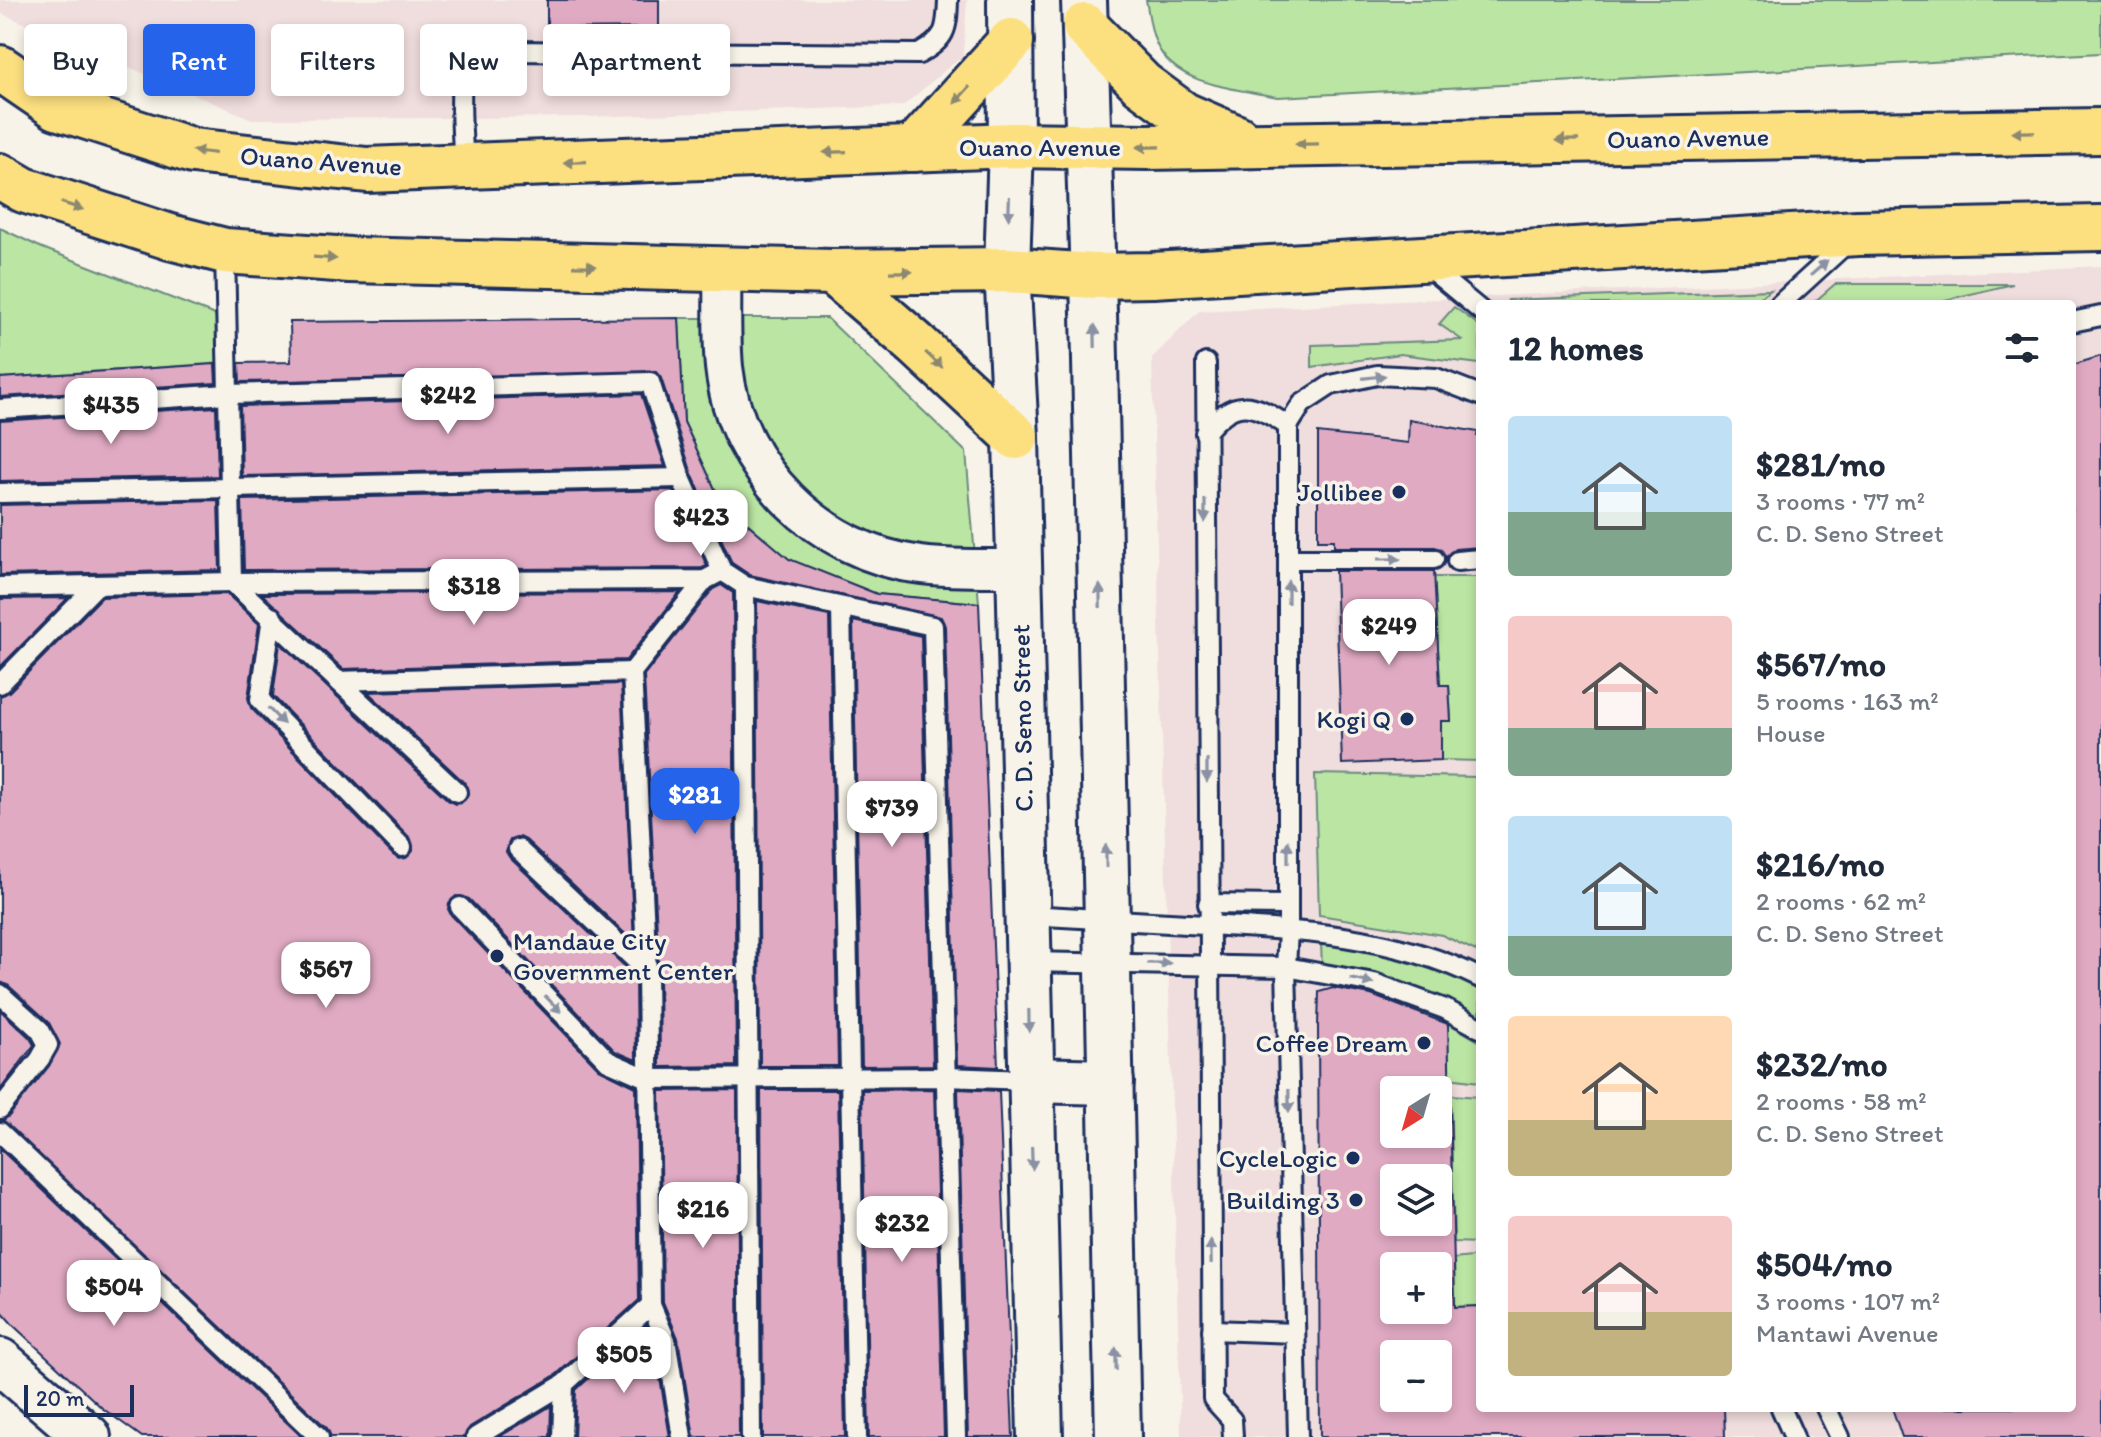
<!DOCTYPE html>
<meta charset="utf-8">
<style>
:root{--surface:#fff;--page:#f2f2f3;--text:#1f2937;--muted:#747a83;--accent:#2563eb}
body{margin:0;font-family:Itim,sans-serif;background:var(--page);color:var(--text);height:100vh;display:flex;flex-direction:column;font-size:30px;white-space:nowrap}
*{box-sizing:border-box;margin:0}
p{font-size:26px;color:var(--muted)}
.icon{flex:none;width:44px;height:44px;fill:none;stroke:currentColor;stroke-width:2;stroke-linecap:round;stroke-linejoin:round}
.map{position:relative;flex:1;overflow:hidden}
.details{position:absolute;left:1476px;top:300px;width:600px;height:1112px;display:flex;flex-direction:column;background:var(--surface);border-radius:8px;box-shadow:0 4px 12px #0003}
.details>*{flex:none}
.hud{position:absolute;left:24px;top:24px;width:760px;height:72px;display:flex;gap:16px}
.needle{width:52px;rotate:217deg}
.controls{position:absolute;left:1380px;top:1076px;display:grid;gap:16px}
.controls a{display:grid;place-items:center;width:72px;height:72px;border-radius:8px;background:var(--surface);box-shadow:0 4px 12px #0003;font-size:40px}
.scale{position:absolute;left:24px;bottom:20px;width:110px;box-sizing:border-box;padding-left:8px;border:4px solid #1b2f5e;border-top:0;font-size:22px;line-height:28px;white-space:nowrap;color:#1b2f5e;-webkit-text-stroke:6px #f7f3e8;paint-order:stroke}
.price{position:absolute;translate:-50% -68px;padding:0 18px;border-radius:16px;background:#fff;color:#222;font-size:26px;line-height:52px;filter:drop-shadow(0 2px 4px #0008)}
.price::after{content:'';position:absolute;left:50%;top:48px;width:24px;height:18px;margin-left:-12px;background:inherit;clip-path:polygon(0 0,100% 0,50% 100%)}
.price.on{background:var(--accent);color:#fff}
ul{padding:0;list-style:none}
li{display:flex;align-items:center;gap:24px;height:200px;padding:0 32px}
li span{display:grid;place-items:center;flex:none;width:224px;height:160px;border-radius:8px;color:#555}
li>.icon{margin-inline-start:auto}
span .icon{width:96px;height:96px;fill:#fffc;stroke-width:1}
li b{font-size:34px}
h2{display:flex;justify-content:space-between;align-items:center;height:96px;padding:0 32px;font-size:34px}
.pill{padding:0 28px;border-radius:8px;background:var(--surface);box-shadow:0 4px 12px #0003;font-size:28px;line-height:72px}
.pill.on{background:var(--accent);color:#fff}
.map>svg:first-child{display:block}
.built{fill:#f0dddd;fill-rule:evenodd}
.green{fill:#bbe5a2;stroke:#6b8a80;stroke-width:2}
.building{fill:#e0aac3;stroke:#1b2f5e;stroke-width:2;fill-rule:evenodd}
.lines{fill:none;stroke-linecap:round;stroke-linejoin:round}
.lane-casing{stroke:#1b2f5e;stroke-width:24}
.street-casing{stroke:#1b2f5e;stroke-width:42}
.secondary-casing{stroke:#1b2f5e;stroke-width:50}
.highway-casing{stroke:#1b2f5e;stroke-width:50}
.lane{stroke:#f7f3e8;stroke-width:18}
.street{stroke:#f7f3e8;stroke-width:36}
.secondary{stroke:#f7f3e8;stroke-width:44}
.highway{stroke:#fce080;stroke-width:44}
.oneway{fill:#8c886f}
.oneway2{fill:#8991a3}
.poi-dot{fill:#1b2f5e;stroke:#f7f3e8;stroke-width:3}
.labels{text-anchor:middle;stroke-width:7;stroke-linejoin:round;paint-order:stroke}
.street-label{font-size:26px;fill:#1b2f5e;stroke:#f7f3e8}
.poi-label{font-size:26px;fill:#1b2f5e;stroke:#f7f3e8;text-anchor:end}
</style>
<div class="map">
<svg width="2101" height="1437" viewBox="0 0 2101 1437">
<rect width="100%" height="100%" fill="#f7f3e8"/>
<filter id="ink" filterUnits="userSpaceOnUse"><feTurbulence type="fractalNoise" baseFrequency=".0125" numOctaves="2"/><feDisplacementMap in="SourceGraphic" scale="16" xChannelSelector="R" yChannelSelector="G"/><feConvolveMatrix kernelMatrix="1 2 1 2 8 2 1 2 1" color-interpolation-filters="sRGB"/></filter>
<g filter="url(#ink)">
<!-- built -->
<g class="built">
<polygon points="0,0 967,0 963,55 903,106 587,117 252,119 0,13"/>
<path d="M2101 266V1437H1181L1152 358 1199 311ZM1480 304H2072V1408H1480ZM1394 1090H1438V1134H1394ZM1394 1178H1438V1222H1394ZM1394 1266H1438V1310H1394ZM1394 1354H1438V1398H1394Z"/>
</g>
<!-- green -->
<g class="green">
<path d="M1146 0H2101V53L1278 97C1238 89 1174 86 1156 43 1150 30 1149 14 1146 0Z"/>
<polygon points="0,228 40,247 215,315 225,363 0,378"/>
<polygon points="1835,284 2013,284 1928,304 1812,304"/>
<polygon points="1771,290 1750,304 1515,304 1507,300"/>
<polygon points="1454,307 1480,326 1480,364 1400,354 1312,367 1312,345 1462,340 1439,324"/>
<polygon points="679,318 827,318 966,452 979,603 877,594 789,559 720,500 684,422"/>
<polygon points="1434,577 1480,577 1480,761 1441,760 1441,721 1451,720 1449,686 1440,685"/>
<polygon points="1315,774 1480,777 1480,953 1442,935 1319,915"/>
<path d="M1321 943C1376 944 1431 964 1480 988V1021L1322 967Z"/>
<polygon points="1448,1023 1480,1042 1480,1082 1449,1078"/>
<polygon points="1450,1095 1480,1097 1480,1234 1477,1243 1454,1242"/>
<polygon points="1480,1256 1480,1306 1455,1307 1454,1259"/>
</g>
<!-- building -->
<g class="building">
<polygon points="547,0 659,0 659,28 547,29"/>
<polygon points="679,318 684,422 720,500 789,559 877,594 979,603 998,1067 957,1065 945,626 941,617 750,575 732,563 692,474 661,378 656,372 240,382 239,363 291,362 290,322"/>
<polygon points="2101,356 2101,1437 1902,1437 1892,1408 2072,1408 2072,365"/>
<polygon points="215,364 216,383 0,397 0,378"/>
<polygon points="641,394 665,466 242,476 240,406"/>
<polygon points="216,407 218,476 0,481 0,421"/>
<polygon points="1409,420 1478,432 1477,436 1480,437 1480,547 1455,549 1446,558 1441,549 1435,547 1334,547 1334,540 1318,540 1318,433 1408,443"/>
<polygon points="673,490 707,566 702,568 244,570 242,500"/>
<polygon points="218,500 220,570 0,575 0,505"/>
<polygon points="1335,571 1434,571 1440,685 1449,685 1451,721 1441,721 1441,760 1342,764"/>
<polygon points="721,585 733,593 736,1066 660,1067 659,971 644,676 713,589"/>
<polygon points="680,592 626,660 343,669 262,594"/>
<polygon points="227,594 259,624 248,698 251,708 393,855 399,859 406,858 413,851 411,839 273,696 280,643 449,801 455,804 461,803 468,795 466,784 368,692 621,684 634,942 526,840 520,837 510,840 506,852 510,858 635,976 636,1060 615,1051 469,899 456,896 449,903 448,909 451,915 599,1069 636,1087 639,1300 557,1374 470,1427 464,1437 331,1437 327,1428 3,1120 9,1116 49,1066 60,1044 48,1021 8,985 0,982 0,696 9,692 102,597"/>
<polygon points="68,598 0,667 0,599"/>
<polygon points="757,601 829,616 838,1066 760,1066"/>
<polygon points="853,621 921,636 933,1065 862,1066"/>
<path d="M1333 988 1371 995 1448 1024 1455 1307 1480 1306V1408H1724L1725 1437H1320L1318 1025 1319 992ZM1394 1090H1438V1134H1394ZM1394 1178H1438V1222H1394ZM1394 1266H1438V1310H1394ZM1394 1354H1438V1398H1394Z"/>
<polygon points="0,1010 30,1038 34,1045 0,1090"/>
<polygon points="934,1089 944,1437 869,1437 862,1090"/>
<polygon points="958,1089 999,1091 1013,1437 968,1437"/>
<polygon points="737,1090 739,1437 694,1437 678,1338 663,1302 660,1091"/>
<polygon points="761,1090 838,1090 845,1437 763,1437"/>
<polygon points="0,1149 302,1437 142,1437 102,1408 14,1326 0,1310"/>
<polygon points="647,1325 654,1343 670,1437 574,1437 576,1390"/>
<polygon points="551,1406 550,1437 499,1437"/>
</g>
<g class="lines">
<defs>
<g id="lane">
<path d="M464 166C463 146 457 80 466 65 471 57 477 54 486 51L919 54C946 38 947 31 948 0"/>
<polyline points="225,251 232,582 457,792"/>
<polyline points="1427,266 1480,310"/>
<polyline points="1780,304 1849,241"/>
<polyline points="2072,322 2101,316"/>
<polyline points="1206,363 1213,1399 1232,1420 1233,1437"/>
<polyline points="0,409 228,394 650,382 681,478 722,571 745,586 933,626 956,1437"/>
<path d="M1205 433C1234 397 1251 401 1288 426"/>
<polyline points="0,493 681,478"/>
<polyline points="1288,559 1434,559"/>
<polyline points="1457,561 1480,559"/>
<polyline points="745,586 751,1437"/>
<polyline points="0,587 232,582 705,580 722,571"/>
<polyline points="841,608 857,1437"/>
<polyline points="272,617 260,700 402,847"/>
<polyline points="632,672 705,580"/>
<polyline points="337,681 632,672 647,971 651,1305 666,1340 682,1437"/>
<polyline points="0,684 97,585"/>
<polyline points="518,849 647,971"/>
<polyline points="1208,904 1288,905"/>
<polyline points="460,907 608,1061 649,1079 946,1077 1030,1080"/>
<path d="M1027 915C1086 918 1145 922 1205 925 1299 930 1395 935 1480 978"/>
<polyline points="1028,962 1286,967 1374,983 1445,1009 1480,1028"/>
<polyline points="0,994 40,1030 48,1045 40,1059 0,1109"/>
<polyline points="0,1132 319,1437"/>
<polyline points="1212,1330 1295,1333"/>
<polyline points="1781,1408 1794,1437"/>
<polyline points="1826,1408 1840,1437"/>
<polyline points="476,1437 564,1384 651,1305"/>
<polyline points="562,1437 564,1384"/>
<polyline points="1298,1437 1286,967 1288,930 1288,426 1302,404 1331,385 1377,375 1436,378 1480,395"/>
</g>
<path id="street" d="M722 269C723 302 721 335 724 367 735 469 820 553 921 565 953 569 986 568 1018 568"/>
<g id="secondary">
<polyline points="1010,0 1011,145 1007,270 1016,437 1040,1437"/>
<polyline points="1084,0 1094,313 1118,1437"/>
<polyline points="1030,1080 1111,1082"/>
<polyline points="0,1361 88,1437"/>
</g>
<g id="highway">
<polyline points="1085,26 1142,84 1184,115 1237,138"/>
<polyline points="0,68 57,107 193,151 367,170 1011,145 1147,147 2101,131"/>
<polyline points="913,149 1011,41"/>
<polyline points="0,176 24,190 170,237 225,251 350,260 833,272 1007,270 1093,276 1153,275 1858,233 2101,228"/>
<polyline points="833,272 916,344 1016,437"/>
</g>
</defs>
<!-- lane casing -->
<use href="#lane" class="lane-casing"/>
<!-- street casing -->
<use href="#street" class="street-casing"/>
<!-- secondary casing -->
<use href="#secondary" class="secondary-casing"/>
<!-- highway casing -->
<use href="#highway" class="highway-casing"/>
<!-- lane -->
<use href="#lane" class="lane"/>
<!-- street -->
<use href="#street" class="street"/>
<!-- secondary -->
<use href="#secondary" class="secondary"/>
<!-- highway -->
<use href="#highway" class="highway"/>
</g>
<!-- one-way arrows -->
<defs><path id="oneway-solid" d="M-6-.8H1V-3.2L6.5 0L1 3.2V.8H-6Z" transform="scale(2)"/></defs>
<g class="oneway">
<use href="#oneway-solid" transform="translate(962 95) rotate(132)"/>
<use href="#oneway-solid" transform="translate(2023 132) rotate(179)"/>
<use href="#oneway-solid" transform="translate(1567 140) rotate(179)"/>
<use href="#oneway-solid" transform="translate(1307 144) rotate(179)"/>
<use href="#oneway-solid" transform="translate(1148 147) rotate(179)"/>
<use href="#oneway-solid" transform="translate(204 152) rotate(-173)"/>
<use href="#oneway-solid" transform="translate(835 152) rotate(178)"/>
<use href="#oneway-solid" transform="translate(575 162) rotate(178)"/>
<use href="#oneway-solid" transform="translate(72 206) rotate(18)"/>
<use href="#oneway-solid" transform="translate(325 258) rotate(4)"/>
<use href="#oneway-solid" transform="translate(585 266) rotate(1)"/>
<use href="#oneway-solid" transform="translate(901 272) rotate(-1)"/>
<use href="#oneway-solid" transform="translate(934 360) rotate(43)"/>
</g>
<g class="oneway2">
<use href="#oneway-solid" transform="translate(1009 208) rotate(92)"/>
<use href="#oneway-solid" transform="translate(1819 268) rotate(-42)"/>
<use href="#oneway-solid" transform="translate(1095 336) rotate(-91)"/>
<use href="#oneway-solid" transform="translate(1374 377) rotate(-7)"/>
<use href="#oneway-solid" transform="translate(1205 511) rotate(90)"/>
<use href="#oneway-solid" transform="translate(1389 559)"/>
<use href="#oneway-solid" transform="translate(1288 592) rotate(-90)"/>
<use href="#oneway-solid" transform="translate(1100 596) rotate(-91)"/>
<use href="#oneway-solid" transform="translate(276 716) rotate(46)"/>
<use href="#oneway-solid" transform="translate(1207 771) rotate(90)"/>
<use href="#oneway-solid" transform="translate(1288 852) rotate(-90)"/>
<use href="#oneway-solid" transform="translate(1106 856) rotate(-91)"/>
<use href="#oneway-solid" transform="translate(1159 963) rotate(1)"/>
<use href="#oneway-solid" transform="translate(1362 981) rotate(12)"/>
<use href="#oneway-solid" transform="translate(553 1004) rotate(46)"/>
<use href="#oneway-solid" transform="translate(1029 1021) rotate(89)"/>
<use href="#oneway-solid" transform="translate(1289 1101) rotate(89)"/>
<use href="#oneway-solid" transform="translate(1032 1158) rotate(88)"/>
<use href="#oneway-solid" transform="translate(1211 1252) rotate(-91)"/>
<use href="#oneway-solid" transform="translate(1116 1359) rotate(-91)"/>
</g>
</g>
<!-- markers -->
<g class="poi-dot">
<circle cx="1399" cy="492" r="8"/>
<circle cx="1407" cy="719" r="8"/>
<circle cx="497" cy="956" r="8"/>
<circle cx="1424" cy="1043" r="8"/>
<circle cx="1353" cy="1158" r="8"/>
<circle cx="1356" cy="1200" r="8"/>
</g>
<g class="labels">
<!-- street labels -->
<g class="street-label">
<text transform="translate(1688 138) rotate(-1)" y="9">Ouano Avenue</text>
<text x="1040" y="156">Ouano Avenue</text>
<text transform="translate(321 161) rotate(4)" y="9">Ouano Avenue</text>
<text transform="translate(1022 718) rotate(-91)" y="9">C. D. Seno Street</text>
</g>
<!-- poi labels -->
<g class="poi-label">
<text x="1383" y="501">Jollibee</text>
<text x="1391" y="728">Kogi Q</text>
<text x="513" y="950" text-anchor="start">Mandaue City<tspan x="513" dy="30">Government Center</tspan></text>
<text x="1408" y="1052">Coffee Dream</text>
<text x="1337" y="1167">CycleLogic</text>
<text x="1340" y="1209">Building 3</text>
</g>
</g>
</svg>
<div class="controls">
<a><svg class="needle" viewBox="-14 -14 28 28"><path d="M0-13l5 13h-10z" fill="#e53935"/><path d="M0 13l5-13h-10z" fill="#747a83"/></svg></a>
<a><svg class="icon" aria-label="layers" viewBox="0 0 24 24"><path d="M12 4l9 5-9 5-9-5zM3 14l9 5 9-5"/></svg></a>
<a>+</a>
<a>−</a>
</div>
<div class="scale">20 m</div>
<b class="price" style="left:448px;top:436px">$242</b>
<b class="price" style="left:111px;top:446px">$435</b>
<b class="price" style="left:701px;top:558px">$423</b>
<b class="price" style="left:474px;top:627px">$318</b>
<b class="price" style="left:1389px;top:667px">$249</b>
<b class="price on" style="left:695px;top:836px">$281</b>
<b class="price" style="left:892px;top:849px">$739</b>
<b class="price" style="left:326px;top:1010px">$567</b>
<b class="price" style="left:703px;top:1250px">$216</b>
<b class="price" style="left:902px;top:1264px">$232</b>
<b class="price" style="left:114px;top:1328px">$504</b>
<b class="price" style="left:624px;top:1395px">$505</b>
<div class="hud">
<a class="pill">Buy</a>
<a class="pill on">Rent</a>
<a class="pill">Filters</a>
<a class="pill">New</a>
<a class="pill">Apartment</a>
</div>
<section class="details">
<h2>12 homes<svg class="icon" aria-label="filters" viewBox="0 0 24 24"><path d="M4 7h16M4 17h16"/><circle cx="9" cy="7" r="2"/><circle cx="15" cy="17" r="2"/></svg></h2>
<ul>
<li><span style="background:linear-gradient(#bfe0f5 60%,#7fa58c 0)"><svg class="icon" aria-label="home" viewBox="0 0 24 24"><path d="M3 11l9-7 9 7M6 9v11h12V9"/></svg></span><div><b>$281/mo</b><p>3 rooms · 77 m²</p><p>C. D. Seno Street</p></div></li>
<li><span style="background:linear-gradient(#f6c9c9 70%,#7fa58c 0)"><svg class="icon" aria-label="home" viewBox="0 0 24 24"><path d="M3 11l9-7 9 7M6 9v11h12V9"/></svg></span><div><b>$567/mo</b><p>5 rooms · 163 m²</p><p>House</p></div></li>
<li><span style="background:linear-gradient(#bfe0f5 75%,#7fa58c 0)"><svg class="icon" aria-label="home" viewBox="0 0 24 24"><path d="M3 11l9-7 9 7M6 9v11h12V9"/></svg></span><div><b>$216/mo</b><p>2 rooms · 62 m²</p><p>C. D. Seno Street</p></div></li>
<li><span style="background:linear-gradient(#ffd9b3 65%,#c2b280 0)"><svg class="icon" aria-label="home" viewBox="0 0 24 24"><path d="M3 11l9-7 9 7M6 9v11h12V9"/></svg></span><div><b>$232/mo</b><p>2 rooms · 58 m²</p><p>C. D. Seno Street</p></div></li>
<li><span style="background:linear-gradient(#f6c9c9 60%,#c2b280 0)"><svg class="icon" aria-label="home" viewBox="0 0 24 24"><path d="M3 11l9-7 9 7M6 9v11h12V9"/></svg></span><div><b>$504/mo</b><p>3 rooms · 107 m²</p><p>Mantawi Avenue</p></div></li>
</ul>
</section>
</div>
